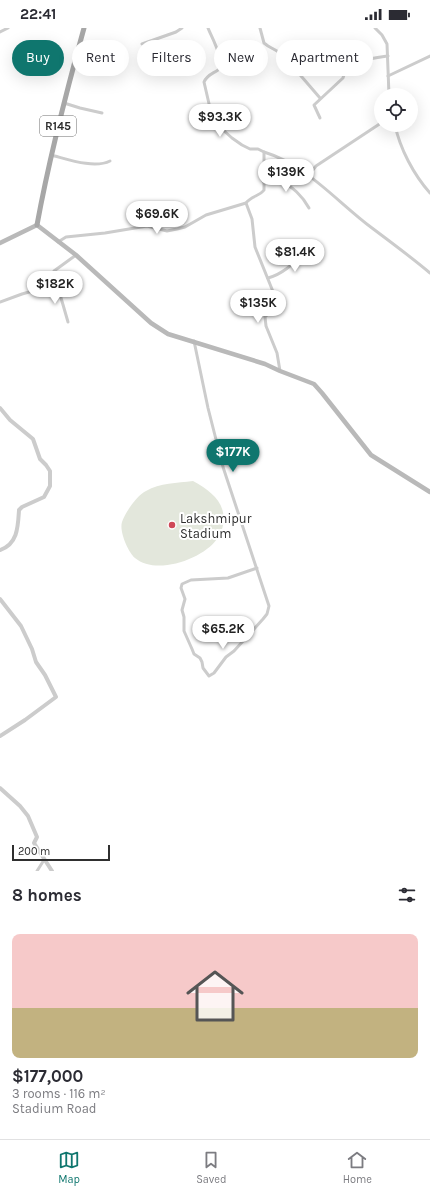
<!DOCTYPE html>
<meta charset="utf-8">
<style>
:root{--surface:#fff;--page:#f2f2f3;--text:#2b2b33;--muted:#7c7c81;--line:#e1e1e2;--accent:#0f766e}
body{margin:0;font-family:Karla,sans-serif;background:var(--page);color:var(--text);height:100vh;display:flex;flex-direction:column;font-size:15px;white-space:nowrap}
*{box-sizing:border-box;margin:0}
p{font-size:13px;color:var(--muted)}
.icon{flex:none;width:22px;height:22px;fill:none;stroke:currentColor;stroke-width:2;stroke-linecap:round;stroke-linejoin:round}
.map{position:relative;height:843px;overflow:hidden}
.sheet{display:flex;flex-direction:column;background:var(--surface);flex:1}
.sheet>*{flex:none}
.hud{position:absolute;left:12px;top:12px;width:406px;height:36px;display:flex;gap:8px}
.tools{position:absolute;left:374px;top:60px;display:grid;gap:8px}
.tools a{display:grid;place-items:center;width:44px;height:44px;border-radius:50%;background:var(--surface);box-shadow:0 4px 16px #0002;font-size:20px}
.scale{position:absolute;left:12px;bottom:10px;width:98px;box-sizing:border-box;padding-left:4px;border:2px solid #2f2f2f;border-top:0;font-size:11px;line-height:14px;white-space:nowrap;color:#2f2f2f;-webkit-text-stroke:3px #fff;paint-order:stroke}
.price{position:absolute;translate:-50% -34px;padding:0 9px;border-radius:14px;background:#fff;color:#222;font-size:13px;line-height:26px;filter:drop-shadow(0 1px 2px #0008)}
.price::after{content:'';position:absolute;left:50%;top:24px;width:12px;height:9px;margin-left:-6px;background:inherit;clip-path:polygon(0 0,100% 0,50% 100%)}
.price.active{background:var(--accent);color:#fff}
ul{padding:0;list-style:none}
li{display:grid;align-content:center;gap:8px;height:212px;padding:0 12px}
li+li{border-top:1px solid var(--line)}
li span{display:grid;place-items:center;height:124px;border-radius:8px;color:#555}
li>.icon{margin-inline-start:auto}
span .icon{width:72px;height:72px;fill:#fffc;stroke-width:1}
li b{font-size:17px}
h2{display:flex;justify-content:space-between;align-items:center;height:48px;padding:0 12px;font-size:17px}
.chip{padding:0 14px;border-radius:18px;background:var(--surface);box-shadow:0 4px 16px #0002;font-size:14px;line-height:36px}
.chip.active{background:var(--accent);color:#fff}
.status{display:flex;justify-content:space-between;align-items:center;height:28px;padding:0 20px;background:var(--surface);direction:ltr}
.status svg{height:11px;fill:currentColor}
.tabs{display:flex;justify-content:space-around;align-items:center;height:56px;border-top:1px solid var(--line);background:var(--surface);font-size:11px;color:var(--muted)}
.tabs a{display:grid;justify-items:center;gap:2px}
.tabs .active{color:var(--accent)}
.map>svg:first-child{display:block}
.green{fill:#e3e7dc}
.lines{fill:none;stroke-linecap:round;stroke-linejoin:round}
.minor{stroke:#ccc;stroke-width:3}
.tertiary{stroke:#ccc;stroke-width:4}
.secondary{stroke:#b9b9b9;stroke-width:4.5}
.primary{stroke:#a7a7a7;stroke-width:5}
.poi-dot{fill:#cf4858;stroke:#fff;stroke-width:1.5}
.labels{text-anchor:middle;stroke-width:4;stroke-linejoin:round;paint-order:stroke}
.shield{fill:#fff;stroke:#6d6d6d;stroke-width:1}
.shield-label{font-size:12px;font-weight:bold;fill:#2f2f2f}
.poi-label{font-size:13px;fill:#2f2f2f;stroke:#fff;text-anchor:start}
</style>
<div class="status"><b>22:41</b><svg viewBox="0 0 49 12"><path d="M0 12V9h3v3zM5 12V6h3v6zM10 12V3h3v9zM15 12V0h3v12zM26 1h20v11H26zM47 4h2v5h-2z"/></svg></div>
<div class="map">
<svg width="430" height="843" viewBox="0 0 430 843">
<rect width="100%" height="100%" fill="#fff"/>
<!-- green -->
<path class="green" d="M193 453C211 463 227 475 223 497 222 502 220 508 217 511 203 531 156 548 135 530 128 524 119 503 122 494 125 485 137 467 146 463 160 455 177 455 193 453Z"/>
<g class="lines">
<!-- minor -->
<g class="minor">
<path d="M208 0C211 8 226 34 218 42 212 46 207 47 204 54L213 93 232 110 242 117 250 121H258L264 124V162C260 168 251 168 246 175L252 191 255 219 278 276 277 281 268 286 265 289 266 298 277 325 280 343"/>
<polyline points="260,0 264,15 268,18 277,23 289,34 320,70"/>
<polyline points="375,0 382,7 387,16 389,67"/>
<polyline points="0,4 8,0"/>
<polyline points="142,16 176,4 182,0"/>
<polyline points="388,48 430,28"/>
<polyline points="64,75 80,80 102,85"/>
<path d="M320 90 314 77 343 50C346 33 374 30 388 28"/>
<path d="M395 97C400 121 414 147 430 165"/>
<path d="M264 124C307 137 337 174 372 200 392 215 411 229 430 245"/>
<path d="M51 127C67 131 94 141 110 133"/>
<polyline points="308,148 316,138 381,95"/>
<path d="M263 153C269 153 275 153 280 154 292 157 303 169 309 180"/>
<polyline points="58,214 66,209 105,205 147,198 167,203 177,201 185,199 206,187 246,175"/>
<path d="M268 250C286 245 296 232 309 220"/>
<polyline points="57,256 68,294"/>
<polyline points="0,274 22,266 57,256 54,243 76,227"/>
<polyline points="194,313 208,380 223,439 269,578 267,586 263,591 234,623 226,629 214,645 209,648 203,640 202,634 200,630 194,626 192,621 184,603 184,589 182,582 185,571 181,560 182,556 191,552 228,550 257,540"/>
<polyline points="37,843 44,832"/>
</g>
<!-- tertiary -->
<g class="tertiary">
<path d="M0 380 10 392 33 411 40 431 46 437 50 443V458L44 469 22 479 19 482C18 498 18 516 0 522"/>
<polyline points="0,571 21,598 32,621 36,634 45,647 56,669 25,692 0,708"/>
<polyline points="0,760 20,778 28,788 37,809 34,815 52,843"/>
</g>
<!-- secondary -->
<polyline class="secondary" points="0,215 37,197 76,227 151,295 168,306 265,336 280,343 314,356 322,365 371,427 430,464"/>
<!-- primary -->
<path class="primary" d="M37 197C49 131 66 65 84 0"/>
</g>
<!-- markers -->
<circle class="poi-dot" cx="172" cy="497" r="4"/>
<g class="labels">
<!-- shield labels -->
<rect class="shield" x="40" y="88" width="36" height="20" rx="3"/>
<g class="shield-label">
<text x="58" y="102">R145</text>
</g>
<!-- poi labels -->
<g class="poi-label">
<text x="180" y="495">Lakshmipur<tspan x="180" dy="15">Stadium</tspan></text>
</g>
</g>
</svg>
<div class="tools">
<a><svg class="icon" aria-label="locate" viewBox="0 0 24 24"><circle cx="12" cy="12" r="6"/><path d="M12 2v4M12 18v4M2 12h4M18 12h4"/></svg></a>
</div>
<div class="scale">200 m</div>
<b class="price" style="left:220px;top:110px">$93.3K</b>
<b class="price" style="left:286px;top:165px">$139K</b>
<b class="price" style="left:157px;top:207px">$69.6K</b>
<b class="price" style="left:295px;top:245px">$81.4K</b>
<b class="price" style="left:55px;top:277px">$182K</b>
<b class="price" style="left:258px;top:296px">$135K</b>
<b class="price active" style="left:233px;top:445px">$177K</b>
<b class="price" style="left:223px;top:622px">$65.2K</b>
<div class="hud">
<a class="chip active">Buy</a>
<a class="chip">Rent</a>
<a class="chip">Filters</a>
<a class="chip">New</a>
<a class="chip">Apartment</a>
</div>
</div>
<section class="sheet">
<h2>8 homes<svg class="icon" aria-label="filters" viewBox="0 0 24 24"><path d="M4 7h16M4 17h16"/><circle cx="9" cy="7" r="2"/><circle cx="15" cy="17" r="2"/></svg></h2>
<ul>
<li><span style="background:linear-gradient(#f6c9c9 60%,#c2b280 0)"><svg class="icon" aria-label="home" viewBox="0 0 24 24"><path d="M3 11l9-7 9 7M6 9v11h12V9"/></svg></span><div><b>$177,000</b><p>3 rooms · 116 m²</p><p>Stadium Road</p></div></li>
</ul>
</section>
<nav class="tabs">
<a class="active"><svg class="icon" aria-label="map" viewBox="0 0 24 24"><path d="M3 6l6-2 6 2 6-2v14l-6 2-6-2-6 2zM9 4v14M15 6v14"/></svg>Map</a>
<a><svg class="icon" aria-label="saved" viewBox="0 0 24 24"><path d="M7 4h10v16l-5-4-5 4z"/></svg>Saved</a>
<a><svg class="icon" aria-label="home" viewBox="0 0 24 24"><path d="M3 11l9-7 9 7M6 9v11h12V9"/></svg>Home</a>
</nav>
